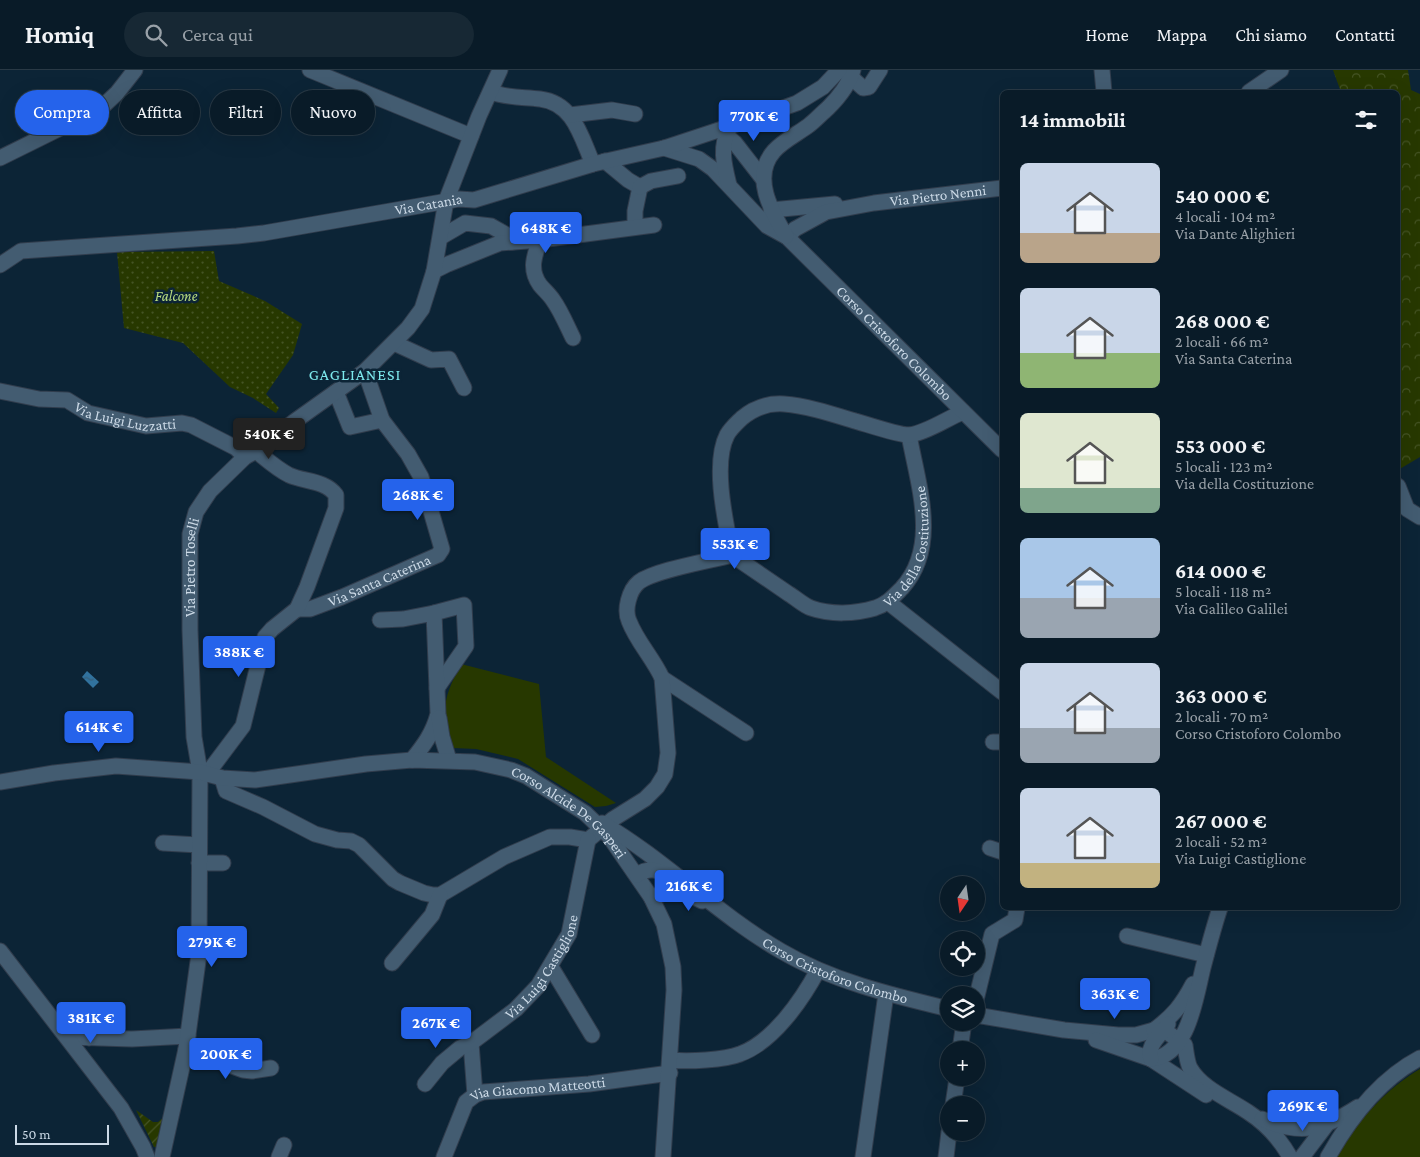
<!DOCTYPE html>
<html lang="it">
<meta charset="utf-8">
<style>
:root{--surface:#091b28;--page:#172834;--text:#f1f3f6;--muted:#99a1a8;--line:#293945;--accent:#2563eb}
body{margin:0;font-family:"Crimson Pro",serif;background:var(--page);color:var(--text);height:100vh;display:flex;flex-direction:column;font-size:19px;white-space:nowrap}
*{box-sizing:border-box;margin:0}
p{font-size:16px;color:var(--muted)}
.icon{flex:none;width:28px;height:28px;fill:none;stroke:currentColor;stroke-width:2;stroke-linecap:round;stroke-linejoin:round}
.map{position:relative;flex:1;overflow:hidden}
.drawer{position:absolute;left:1000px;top:20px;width:400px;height:820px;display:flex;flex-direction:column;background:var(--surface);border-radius:8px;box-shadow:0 5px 20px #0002,0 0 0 1px var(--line)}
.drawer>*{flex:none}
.banner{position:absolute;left:15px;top:20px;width:475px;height:45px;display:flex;gap:10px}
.needle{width:32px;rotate:193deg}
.fabs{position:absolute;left:940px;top:806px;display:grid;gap:10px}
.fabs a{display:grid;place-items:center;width:45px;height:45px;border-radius:50%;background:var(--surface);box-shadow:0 5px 20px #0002,0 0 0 1px var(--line);font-size:25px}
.scale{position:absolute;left:15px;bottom:12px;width:94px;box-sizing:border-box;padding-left:5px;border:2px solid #cbd9e6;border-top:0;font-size:14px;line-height:18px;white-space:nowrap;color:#cbd9e6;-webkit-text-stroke:4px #0c2436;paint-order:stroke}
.price{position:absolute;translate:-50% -42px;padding:0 11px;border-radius:5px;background:var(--accent);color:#fff;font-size:16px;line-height:32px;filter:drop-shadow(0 1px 2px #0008)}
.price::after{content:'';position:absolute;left:50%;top:30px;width:15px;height:11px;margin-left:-8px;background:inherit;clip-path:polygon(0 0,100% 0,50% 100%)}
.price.selected{background:#222;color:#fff}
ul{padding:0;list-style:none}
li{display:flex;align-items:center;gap:15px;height:125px;padding:0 20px}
li span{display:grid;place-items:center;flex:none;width:140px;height:100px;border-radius:8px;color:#555}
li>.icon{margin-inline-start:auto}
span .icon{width:60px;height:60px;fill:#fffc;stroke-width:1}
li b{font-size:21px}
h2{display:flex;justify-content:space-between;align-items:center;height:60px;padding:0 20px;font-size:21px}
.tag{padding:0 18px;border-radius:22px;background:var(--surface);box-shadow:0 5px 20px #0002,0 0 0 1px var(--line);font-size:18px;line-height:45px}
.tag.selected{background:var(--accent);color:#fff}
header{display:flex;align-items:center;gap:30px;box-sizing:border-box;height:70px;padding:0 25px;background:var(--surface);border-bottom:1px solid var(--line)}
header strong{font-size:24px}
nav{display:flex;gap:28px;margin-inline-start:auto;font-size:18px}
.search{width:350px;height:45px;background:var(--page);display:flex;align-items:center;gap:12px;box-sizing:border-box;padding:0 18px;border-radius:28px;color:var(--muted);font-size:19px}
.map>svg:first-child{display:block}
.grass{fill:#273800}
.forest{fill:url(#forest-crowns)}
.park{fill:url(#park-dots)}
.garden{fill:url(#garden-furrows)}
.water{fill:url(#water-ripples)}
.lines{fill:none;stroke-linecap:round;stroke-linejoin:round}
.street-casing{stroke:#313d4d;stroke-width:17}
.secondary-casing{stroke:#313d4d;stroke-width:17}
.street{stroke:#435c71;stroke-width:15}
.secondary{stroke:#435c71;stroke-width:15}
.labels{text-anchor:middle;stroke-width:5;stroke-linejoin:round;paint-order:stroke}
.street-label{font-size:15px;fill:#cbd9e6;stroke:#0c2436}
.park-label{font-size:15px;font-style:italic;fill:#b9dc7f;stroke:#0c2436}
.neighbourhood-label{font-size:16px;letter-spacing:1px;fill:#7de9ed;stroke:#0c2436}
</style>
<header>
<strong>Homiq</strong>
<div class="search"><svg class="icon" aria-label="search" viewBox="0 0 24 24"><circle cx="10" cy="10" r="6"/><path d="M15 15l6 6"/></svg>Cerca qui</div>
<nav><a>Home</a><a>Mappa</a><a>Chi siamo</a><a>Contatti</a></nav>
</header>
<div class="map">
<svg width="1420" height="1087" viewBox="0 0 1420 1087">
<defs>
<pattern id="forest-crowns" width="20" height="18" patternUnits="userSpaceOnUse" patternTransform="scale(1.25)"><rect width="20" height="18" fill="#273800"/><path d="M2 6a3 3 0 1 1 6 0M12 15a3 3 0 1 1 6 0" fill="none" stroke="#455425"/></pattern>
<pattern id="park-dots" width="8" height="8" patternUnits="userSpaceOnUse" patternTransform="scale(1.25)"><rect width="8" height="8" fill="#273800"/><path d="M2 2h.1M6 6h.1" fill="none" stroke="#455425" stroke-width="1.8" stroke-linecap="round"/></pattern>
<pattern id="garden-furrows" width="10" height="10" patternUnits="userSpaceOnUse" patternTransform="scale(1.25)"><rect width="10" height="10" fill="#273800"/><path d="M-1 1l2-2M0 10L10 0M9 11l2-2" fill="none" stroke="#455425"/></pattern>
<pattern id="water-ripples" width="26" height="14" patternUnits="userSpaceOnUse" patternTransform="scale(1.25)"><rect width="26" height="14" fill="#31729e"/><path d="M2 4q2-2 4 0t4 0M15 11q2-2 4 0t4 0" fill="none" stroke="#365c76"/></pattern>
</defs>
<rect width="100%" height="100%" fill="#0c2436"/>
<!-- grass -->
<g class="grass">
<path d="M461 594 539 614 546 687 616 733 606 736 595 737 518 689 476 679 453 678C443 636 441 633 461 594Z"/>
<path d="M1420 999V1087H1334C1357 1053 1384 1020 1420 999Z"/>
</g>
<!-- forest -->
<polygon class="forest" points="1333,0 1408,0 1411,20 1420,24 1420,387 1398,400 1398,22 1341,22"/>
<!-- park -->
<polygon class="park" points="214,181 219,211 265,231 302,254 293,285 266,324 279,338 276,343 253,328 230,317 183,273 124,258 117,182"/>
<!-- garden -->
<polygon class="garden" points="136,1040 153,1052 158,1052 165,1046 157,1077 154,1077"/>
<!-- water -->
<polygon class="water" points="87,601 99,612 93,618 82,607"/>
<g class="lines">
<defs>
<g id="street">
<polyline points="310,0 471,66"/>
<polyline points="843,0 863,18 869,17 880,0"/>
<polyline points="1102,0 1104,22"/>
<path d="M491 22C507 28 523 27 540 29 574 33 581 67 593 94"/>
<polyline points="1249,22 1281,0"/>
<polyline points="570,45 612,40 635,44"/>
<polyline points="0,88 101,38 117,23 135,0"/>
<polyline points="605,91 628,110 640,117 635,141 635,157"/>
<polyline points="640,117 651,111 678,106"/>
<polyline points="771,140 835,134"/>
<polyline points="441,167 465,153 491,156 507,165 512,172"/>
<path id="s1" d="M787 167 795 159 826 142 874 133 1002 118"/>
<path d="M540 170C534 186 529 200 540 215 544 220 549 224 553 230 561 241 567 256 573 268"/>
<polyline points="434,201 448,194 500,173 540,170 654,155"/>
<polyline points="394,273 431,290 449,289 464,318"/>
<path id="s2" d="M0 321 39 329 67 330 88 343 146 356 182 353 191 355 236 378 245 387"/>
<polyline points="336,322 350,357 382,350"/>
<polyline points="1398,416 1407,439 1420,447"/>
<path id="s3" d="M732 485C751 498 770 511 789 524 796 528 803 535 811 538 831 545 855 544 875 538 887 534 893 527 902 518 940 476 918 415 909 365"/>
<polyline points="888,532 1002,622"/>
<path id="s4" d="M297 539H310L342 527 438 485 442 479 421 407 408 384 382 350 365 301"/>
<polyline points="434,543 464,535 466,576 437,618"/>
<path d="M380 550 403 549 434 543 438 644C433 663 424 675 412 690"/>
<polyline points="662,608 746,663"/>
<polyline points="439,648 442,667 449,690"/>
<polyline points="993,672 1002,672"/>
<path d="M207 704 243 656 265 567 272 559 297 539 307 517 336 438V425C325 410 304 412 289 405 277 399 266 389 256 381"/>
<polyline points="222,708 226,721 263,737 315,764 337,770 351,771 359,775 393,809 400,813 424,823 433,825 440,825 504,787 550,767 570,767 588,770"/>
<path d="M588 770 613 749 645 729 657 717 665 704 668 683 662 608C653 588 637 572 629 551 624 540 629 520 639 512 655 500 710 491 732 485 726 454 712 394 727 365 731 358 737 353 742 348 754 338 769 333 784 334 808 336 832 344 855 351 866 354 901 366 910 365 928 362 946 349 963 342"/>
<polyline points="163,773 199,775"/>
<polyline points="990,778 1002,782"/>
<polyline points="199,793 223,793"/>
<polyline points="1127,866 1206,885"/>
<polyline points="392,893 432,845 440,825"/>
<polyline points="551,897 592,965"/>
<polyline points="976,930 992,864 1015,850 1017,838"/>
<polyline points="68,967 132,969 188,966"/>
<polyline points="89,968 89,944"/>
<polyline points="471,973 475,1025"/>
<polyline points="186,979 243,1000 252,1001 271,998"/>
<polyline points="960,980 964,952"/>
<path d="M671 990C687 992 725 990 740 984 773 972 802 930 818 900"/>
<path id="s5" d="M425 1014 442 993 460 978 471 973 516 939 538 916 569 864 588 770"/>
<polyline points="953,1035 957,1008"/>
<path id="s6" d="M162 1087 186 979 199 884 200 702 194 667 190 560V464L196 442 210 421 245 387 256 381 295 351 365 301 408 258 422 239 434 201 446 131 479 46 500 0"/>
<polyline points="279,1087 284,1075"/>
<path id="s7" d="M444 1087 466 1032 475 1025 483 1022 589 1014 670 1003"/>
<polyline points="863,1087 886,924"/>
<polyline points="946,1087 949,1062"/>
</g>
<g id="secondary">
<polyline points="720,60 735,73 763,109"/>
<path id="s8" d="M664 78 699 89 713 99 767 156 787 167 1002 380"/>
<path d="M729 115C724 95 719 76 730 57"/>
<path d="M786 166C772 142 751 107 774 81 783 71 797 64 808 56 815 51 821 44 828 38 838 28 849 15 853 0"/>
<path id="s9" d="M0 195 21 181 237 166 264 163 459 129 474 130 593 94 664 78 755 48 797 33 823 17 839 0"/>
<path id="s10" d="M0 712 54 703 116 696 200 702 222 708 255 710 366 694 412 690 475 692 511 700 526 706 585 743 609 766 651 827 664 854 673 897 674 920 663 1087"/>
<path id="s11" d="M602 753C665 790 717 844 781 881 832 911 891 925 949 939"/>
<path d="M637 805C649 796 659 801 671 806"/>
<path d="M651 827C673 820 682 820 702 831"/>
<polyline points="0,881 121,1038 143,1077 147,1087"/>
<path d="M976 945 1064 960 1118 965H1136L1154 960H1164L1185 975C1186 982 1187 992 1190 998 1202 1019 1229 1029 1248 1042 1265 1053 1280 1069 1290 1087"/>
<path d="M1154 960C1173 946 1182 935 1193 914"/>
<polyline points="1096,970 1151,989 1206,1025"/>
<path d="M1151 989C1190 986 1196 923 1204 894 1209 875 1214 856 1220 838"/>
<path d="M1151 989C1146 975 1161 965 1168 954"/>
<path d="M1262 1049C1301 1066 1324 1059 1358 1037"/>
<polyline points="1302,1087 1327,1054"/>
<path d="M1328 1087C1350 1048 1380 1009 1420 988"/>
</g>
</defs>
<!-- street casing -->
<use href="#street" class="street-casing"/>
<!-- secondary casing -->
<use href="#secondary" class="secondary-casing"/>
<!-- street -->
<use href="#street" class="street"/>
<!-- secondary -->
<use href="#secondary" class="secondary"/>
</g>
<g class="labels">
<!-- street labels -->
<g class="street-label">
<text dy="5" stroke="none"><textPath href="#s1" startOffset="160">Via Pietro Nenni</textPath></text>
<text dy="5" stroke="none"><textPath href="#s9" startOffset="436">Via Catania</textPath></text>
<text dy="5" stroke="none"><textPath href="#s8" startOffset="306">Corso Cristoforo Colombo</textPath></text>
<text dy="5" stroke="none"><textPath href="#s2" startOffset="130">Via Luigi Luzzatti</textPath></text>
<text dy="5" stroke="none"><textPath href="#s3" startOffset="236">Via della Costituzione</textPath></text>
<text dy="5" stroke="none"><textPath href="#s6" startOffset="594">Via Pietro Toselli</textPath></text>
<text dy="5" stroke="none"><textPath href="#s4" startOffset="88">Via Santa Caterina</textPath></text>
<text dy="5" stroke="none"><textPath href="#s10" startOffset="588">Corso Alcide De Gasperi</textPath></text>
<text dy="5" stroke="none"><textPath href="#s5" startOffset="169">Via Luigi Castiglione</textPath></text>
<text dy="5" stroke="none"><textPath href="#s11" startOffset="278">Corso Cristoforo Colombo</textPath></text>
<text dy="5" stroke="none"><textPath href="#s7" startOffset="134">Via Giacomo Matteotti</textPath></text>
</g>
<!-- park labels -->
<g class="park-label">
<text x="176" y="231">Falcone</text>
</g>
<!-- neighbourhood labels -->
<g class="neighbourhood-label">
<text x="355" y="310">GAGLIANESI</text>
</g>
</g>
</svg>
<div class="fabs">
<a><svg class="needle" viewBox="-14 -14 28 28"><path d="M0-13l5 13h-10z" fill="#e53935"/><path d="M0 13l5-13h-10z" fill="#99a1a8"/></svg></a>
<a><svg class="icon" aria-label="locate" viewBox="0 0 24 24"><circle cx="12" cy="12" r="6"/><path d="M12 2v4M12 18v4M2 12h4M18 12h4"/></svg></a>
<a><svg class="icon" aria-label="layers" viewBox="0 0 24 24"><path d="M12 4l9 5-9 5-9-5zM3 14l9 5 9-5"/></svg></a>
<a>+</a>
<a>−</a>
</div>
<div class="scale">50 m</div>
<b class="price" style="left:754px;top:72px">770K €</b>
<b class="price" style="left:546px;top:184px">648K €</b>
<b class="price selected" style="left:269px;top:390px">540K €</b>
<b class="price" style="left:418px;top:451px">268K €</b>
<b class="price" style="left:735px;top:500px">553K €</b>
<b class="price" style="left:239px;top:608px">388K €</b>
<b class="price" style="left:99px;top:683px">614K €</b>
<b class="price" style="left:689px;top:842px">216K €</b>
<b class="price" style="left:212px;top:898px">279K €</b>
<b class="price" style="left:1115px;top:950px">363K €</b>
<b class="price" style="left:91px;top:974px">381K €</b>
<b class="price" style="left:436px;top:979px">267K €</b>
<b class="price" style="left:226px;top:1010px">200K €</b>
<b class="price" style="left:1303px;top:1062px">269K €</b>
<div class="banner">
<a class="tag selected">Compra</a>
<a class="tag">Affitta</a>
<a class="tag">Filtri</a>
<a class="tag">Nuovo</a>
</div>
<section class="drawer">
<h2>14 immobili<svg class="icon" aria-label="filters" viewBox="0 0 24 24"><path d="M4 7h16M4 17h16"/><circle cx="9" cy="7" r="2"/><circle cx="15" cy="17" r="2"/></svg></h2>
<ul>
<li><span style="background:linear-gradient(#c9d6e8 70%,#b9a48a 0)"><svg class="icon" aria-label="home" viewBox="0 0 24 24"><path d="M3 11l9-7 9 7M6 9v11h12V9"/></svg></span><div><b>540 000 €</b><p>4 locali · 104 m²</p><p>Via Dante Alighieri</p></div></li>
<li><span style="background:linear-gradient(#c9d6e8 65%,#8fb573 0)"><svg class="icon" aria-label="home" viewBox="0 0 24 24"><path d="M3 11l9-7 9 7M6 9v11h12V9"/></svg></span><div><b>268 000 €</b><p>2 locali · 66 m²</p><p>Via Santa Caterina</p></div></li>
<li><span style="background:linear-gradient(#dfe7d0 75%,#7fa58c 0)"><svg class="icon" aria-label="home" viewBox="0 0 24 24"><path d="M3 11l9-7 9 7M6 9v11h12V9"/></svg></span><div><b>553 000 €</b><p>5 locali · 123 m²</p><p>Via della Costituzione</p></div></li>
<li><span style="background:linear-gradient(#a9c7e8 60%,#9aa5b1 0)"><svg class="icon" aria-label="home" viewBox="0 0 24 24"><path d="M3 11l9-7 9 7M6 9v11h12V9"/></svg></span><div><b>614 000 €</b><p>5 locali · 118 m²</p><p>Via Galileo Galilei</p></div></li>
<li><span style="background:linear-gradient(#c9d6e8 65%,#9aa5b1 0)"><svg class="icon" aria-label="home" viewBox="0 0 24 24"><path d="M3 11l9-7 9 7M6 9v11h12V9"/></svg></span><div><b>363 000 €</b><p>2 locali · 70 m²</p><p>Corso Cristoforo Colombo</p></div></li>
<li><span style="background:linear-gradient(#c9d6e8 75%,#c2b280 0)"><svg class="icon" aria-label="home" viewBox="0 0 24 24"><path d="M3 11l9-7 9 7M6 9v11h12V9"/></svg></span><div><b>267 000 €</b><p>2 locali · 52 m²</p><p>Via Luigi Castiglione</p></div></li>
</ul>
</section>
</div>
